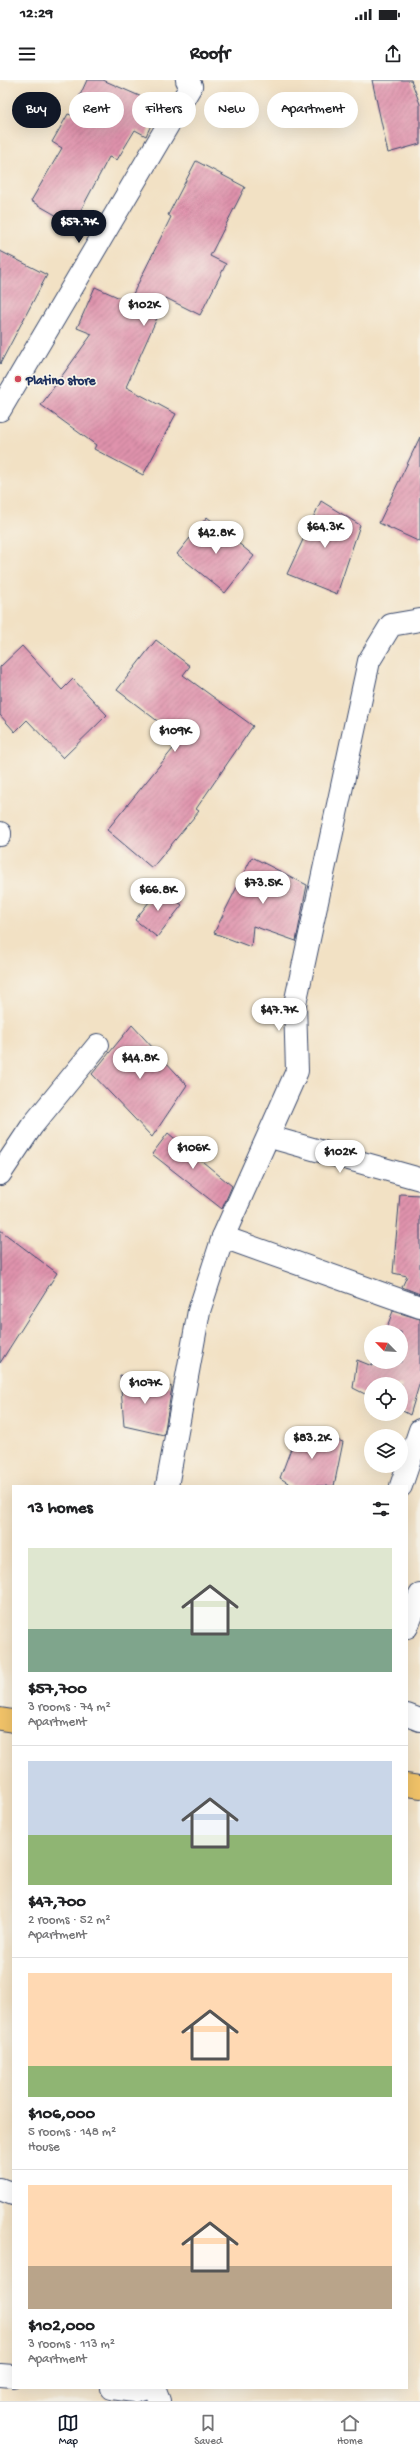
<!DOCTYPE html>
<meta charset="utf-8">
<style>
:root{--surface:#fff;--page:#f6f6f6;--text:#202124;--muted:#757577;--line:#e0e0e0;--accent:#111827}
body{margin:0;font-family:"Gochi Hand",sans-serif;background:var(--page);color:var(--text);height:100vh;display:flex;flex-direction:column;font-size:15px;white-space:nowrap}
*{box-sizing:border-box;margin:0}
p{font-size:13px;color:var(--muted)}
.icon{flex:none;width:22px;height:22px;fill:none;stroke:currentColor;stroke-width:2;stroke-linecap:round;stroke-linejoin:round}
.map{position:relative;flex:1;overflow:hidden}
.drawer{position:absolute;left:12px;top:1405px;width:396px;height:904px;display:flex;flex-direction:column;background:var(--surface);border-radius:0px;box-shadow:0 4px 16px #0002}
.drawer>*{flex:none}
.top-card{position:absolute;left:12px;top:12px;width:396px;height:36px;display:flex;gap:8px}
.needle{width:26px;rotate:294deg}
.fabs{position:absolute;left:364px;top:1245px;display:grid;gap:8px}
.fabs a{display:grid;place-items:center;width:44px;height:44px;border-radius:50%;background:var(--surface);box-shadow:0 4px 16px #0002;font-size:20px}
.price{position:absolute;translate:-50% -34px;padding:0 9px;border-radius:14px;background:#fff;color:#222;font-size:13px;line-height:26px;filter:drop-shadow(0 1px 2px #0008)}
.price::after{content:'';position:absolute;left:50%;top:24px;width:12px;height:9px;margin-left:-6px;background:inherit;clip-path:polygon(0 0,100% 0,50% 100%)}
.price.selected{background:var(--accent);color:#fff}
ul{padding:0;list-style:none}
li{display:grid;align-content:center;gap:8px;height:212px;padding:0 16px}
li+li{border-top:1px solid var(--line)}
li span{display:grid;place-items:center;height:124px;border-radius:0px;color:#555}
li>.icon{margin-inline-start:auto}
span .icon{width:72px;height:72px;fill:#fffc;stroke-width:1}
li b{font-size:17px}
h2{display:flex;justify-content:space-between;align-items:center;height:48px;padding:0 16px;font-size:17px}
.tag{padding:0 14px;border-radius:18px;background:var(--surface);box-shadow:0 4px 16px #0002;font-size:14px;line-height:36px}
.tag.selected{background:var(--accent);color:#fff}
.status{display:flex;justify-content:space-between;align-items:center;height:28px;padding:0 20px;background:var(--surface);direction:ltr}
.status svg{height:11px;fill:currentColor}
header{display:flex;justify-content:space-between;align-items:center;height:52px;padding:0 16px;background:var(--surface);font-size:18px;font-weight:800}
.tab-bar{display:flex;justify-content:space-around;align-items:center;height:56px;border-top:1px solid var(--line);background:var(--surface);font-size:11px;color:var(--muted)}
.tab-bar a{display:grid;justify-items:center;gap:2px}
.tab-bar .selected{color:var(--accent)}
.map>svg:first-child{display:block}
.building{fill:url(#building-hatch)}
.lines{fill:none;stroke-linecap:round;stroke-linejoin:round}
.minor-casing{stroke:#3b4a6d;stroke-width:24}
.major-casing{stroke:#3b4a6d;stroke-width:24}
.minor{stroke:#fff;stroke-width:22}
.major{stroke:#f1c369;stroke-width:22}
.poi-dot{fill:#d1495b;stroke:#f7f3e8;stroke-width:1.5}
.labels{text-anchor:middle;stroke-width:3.5;stroke-linejoin:round;paint-order:stroke}
.poi-label{font-size:13px;font-weight:bold;fill:#1b2f5e;stroke:#f7f3e8;text-anchor:start}
</style>
<div class="status"><b>12:29</b><svg viewBox="0 0 49 12"><path d="M0 12V9h3v3zM5 12V6h3v6zM10 12V3h3v9zM15 12V0h3v12zM26 1h20v11H26zM47 4h2v5h-2z"/></svg></div>
<header><svg class="icon" aria-label="menu" viewBox="0 0 24 24"><path d="M4 6h16M4 12h16M4 18h16"/></svg>Roofr<svg class="icon" aria-label="share" viewBox="0 0 24 24"><path d="M12 15V3M7 8l5-5 5 5M5 13v7h14v-7"/></svg></header>
<div class="map">
<svg width="420" height="2321" viewBox="0 0 420 2321">
<defs>
<pattern id="building-hatch" width="6" height="6" patternUnits="userSpaceOnUse"><rect width="6" height="6" fill="#df92ac"/><path d="M-1 1l2-2M0 6l6-6M5 7l2-2" fill="none" stroke="#b4788f"/></pattern>
</defs>
<rect width="100%" height="100%" fill="#f7f3e8"/>
<filter id="ink" filterUnits="userSpaceOnUse"><feTurbulence type="fractalNoise" baseFrequency=".025" numOctaves="2"/><feDisplacementMap in="SourceGraphic" scale="8" xChannelSelector="R" yChannelSelector="G"/><feConvolveMatrix kernelMatrix="1 2 1 2 8 2 1 2 1" color-interpolation-filters="sRGB"/></filter>
<filter id="wash" filterUnits="userSpaceOnUse"><feTurbulence type="fractalNoise" baseFrequency=".012" numOctaves="4" result="noise"/><feDisplacementMap in="SourceGraphic" scale="16" xChannelSelector="R" yChannelSelector="G"/><feGaussianBlur stdDeviation="0.9" result="paint"/><feColorMatrix in="noise" values="0 0 0 0 0 0 0 0 0 0 0 0 0 0 0 0 0 1.4 0 .05"/><feComposite in="paint" operator="in"/></filter>
<g filter="url(#wash)">
<rect width="100%" height="100%" fill="#f2e1c4"/>
<g id="blocks">
<!-- building -->
<g class="building">
<polygon points="87,0 103,0 160,25 146,56 135,50 117,80 109,77 73,145 31,121 62,68 52,62 68,34 71,35"/>
<polygon points="372,0 411,0 420,24 420,64 388,73"/>
<polygon points="196,81 245,107 210,176 226,184 200,235 166,218 126,307 176,334 143,395 94,369 96,365 41,325 92,254 77,248 95,207 129,222 171,137 168,135"/>
<polygon points="0,171 47,195 0,284"/>
<polygon points="420,357 420,462 379,443"/>
<polygon points="321,421 360,445 337,514 287,494"/>
<polygon points="207,437 254,476 225,513 177,474"/>
<polygon points="156,560 190,586 183,595 253,646 196,729 199,731 152,788 107,750 181,659 117,610"/>
<polygon points="22,566 62,610 73,599 107,635 63,678 27,640 15,652 0,635 0,587"/>
<polygon points="252,777 307,805 296,861 253,846 251,867 214,853"/>
<polygon points="160,808 182,825 157,857 135,840"/>
<polygon points="132,945 187,1005 152,1057 92,994"/>
<polygon points="168,1053 232,1106 222,1129 152,1074"/>
<polygon points="400,1114 420,1115 420,1214 402,1207 407,1196 393,1193"/>
<polygon points="0,1150 57,1193 0,1283"/>
<polygon points="393,1231 420,1239 420,1302 410,1335 401,1330 401,1304 371,1304 371,1317 353,1308 357,1280 372,1286 373,1282 401,1282 401,1252 385,1252"/>
<polygon points="120,1295 172,1307 164,1355 124,1346"/>
<polygon points="299,1347 343,1362 334,1406 293,1406 280,1398"/>
</g>
</g>
</g>
<g filter="url(#ink)">
<use href="#blocks" fill-opacity="0" stroke="#3b4a6d" stroke-width="1"/>
<g class="lines">
<defs>
<g id="minor">
<polyline points="0,330 191,6 187,0"/>
<polyline points="0,753 0,755"/>
<polyline points="270,1057 420,1099"/>
<polyline points="0,1094 32,1046 98,965"/>
<polyline points="223,1157 420,1227"/>
<polyline points="167,1406 199,1231 223,1157 297,991 295,924 369,581 391,545 420,540"/>
<polyline points="401,1406 420,1350"/>
<polyline points="407,1547 420,1515"/>
<polyline points="407,1635 420,1640"/>
<polyline points="0,2109 13,2114"/>
<polyline points="0,2295 13,2296"/>
<polyline points="112,2308 134,2311 143,2308"/>
<polyline points="154,2308 159,2321"/>
</g>
<g id="major">
<polyline points="0,1639 13,1641"/>
<polyline points="407,1705 420,1707"/>
</g>
</defs>
<!-- minor casing -->
<use href="#minor" class="minor-casing"/>
<!-- major casing -->
<use href="#major" class="major-casing"/>
<!-- minor -->
<use href="#minor" class="minor"/>
<!-- major -->
<use href="#major" class="major"/>
</g>
</g>
<!-- markers -->
<circle class="poi-dot" cx="18" cy="299" r="4"/>
<g class="labels">
<!-- poi labels -->
<g class="poi-label">
<text x="26" y="304">Platino store</text>
</g>
</g>
</svg>
<div class="fabs">
<a><svg class="needle" viewBox="-14 -14 28 28"><path d="M0-13l5 13h-10z" fill="#e53935"/><path d="M0 13l5-13h-10z" fill="#757577"/></svg></a>
<a><svg class="icon" aria-label="locate" viewBox="0 0 24 24"><circle cx="12" cy="12" r="6"/><path d="M12 2v4M12 18v4M2 12h4M18 12h4"/></svg></a>
<a><svg class="icon" aria-label="layers" viewBox="0 0 24 24"><path d="M12 4l9 5-9 5-9-5zM3 14l9 5 9-5"/></svg></a>
</div>
<b class="price selected" style="left:79px;top:164px">$57.7K</b>
<b class="price" style="left:144px;top:247px">$102K</b>
<b class="price" style="left:325px;top:469px">$64.3K</b>
<b class="price" style="left:216px;top:475px">$42.8K</b>
<b class="price" style="left:175px;top:673px">$109K</b>
<b class="price" style="left:263px;top:825px">$73.5K</b>
<b class="price" style="left:158px;top:832px">$66.8K</b>
<b class="price" style="left:279px;top:952px">$47.7K</b>
<b class="price" style="left:140px;top:1000px">$44.8K</b>
<b class="price" style="left:193px;top:1090px">$106K</b>
<b class="price" style="left:340px;top:1094px">$102K</b>
<b class="price" style="left:145px;top:1325px">$107K</b>
<b class="price" style="left:312px;top:1380px">$83.2K</b>
<div class="top-card">
<a class="tag selected">Buy</a>
<a class="tag">Rent</a>
<a class="tag">Filters</a>
<a class="tag">New</a>
<a class="tag">Apartment</a>
</div>
<section class="drawer">
<h2>13 homes<svg class="icon" aria-label="filters" viewBox="0 0 24 24"><path d="M4 7h16M4 17h16"/><circle cx="9" cy="7" r="2"/><circle cx="15" cy="17" r="2"/></svg></h2>
<ul>
<li><span style="background:linear-gradient(#dfe7d0 65%,#7fa58c 0)"><svg class="icon" aria-label="home" viewBox="0 0 24 24"><path d="M3 11l9-7 9 7M6 9v11h12V9"/></svg></span><div><b>$57,700</b><p>3 rooms · 74 m²</p><p>Apartment</p></div></li>
<li><span style="background:linear-gradient(#c9d6e8 60%,#8fb573 0)"><svg class="icon" aria-label="home" viewBox="0 0 24 24"><path d="M3 11l9-7 9 7M6 9v11h12V9"/></svg></span><div><b>$47,700</b><p>2 rooms · 52 m²</p><p>Apartment</p></div></li>
<li><span style="background:linear-gradient(#ffd9b3 75%,#8fb573 0)"><svg class="icon" aria-label="home" viewBox="0 0 24 24"><path d="M3 11l9-7 9 7M6 9v11h12V9"/></svg></span><div><b>$106,000</b><p>5 rooms · 148 m²</p><p>House</p></div></li>
<li><span style="background:linear-gradient(#ffd9b3 65%,#b9a48a 0)"><svg class="icon" aria-label="home" viewBox="0 0 24 24"><path d="M3 11l9-7 9 7M6 9v11h12V9"/></svg></span><div><b>$102,000</b><p>3 rooms · 113 m²</p><p>Apartment</p></div></li>
</ul>
</section>
</div>
<nav class="tab-bar">
<a class="selected"><svg class="icon" aria-label="map" viewBox="0 0 24 24"><path d="M3 6l6-2 6 2 6-2v14l-6 2-6-2-6 2zM9 4v14M15 6v14"/></svg>Map</a>
<a><svg class="icon" aria-label="saved" viewBox="0 0 24 24"><path d="M7 4h10v16l-5-4-5 4z"/></svg>Saved</a>
<a><svg class="icon" aria-label="home" viewBox="0 0 24 24"><path d="M3 11l9-7 9 7M6 9v11h12V9"/></svg>Home</a>
</nav>
